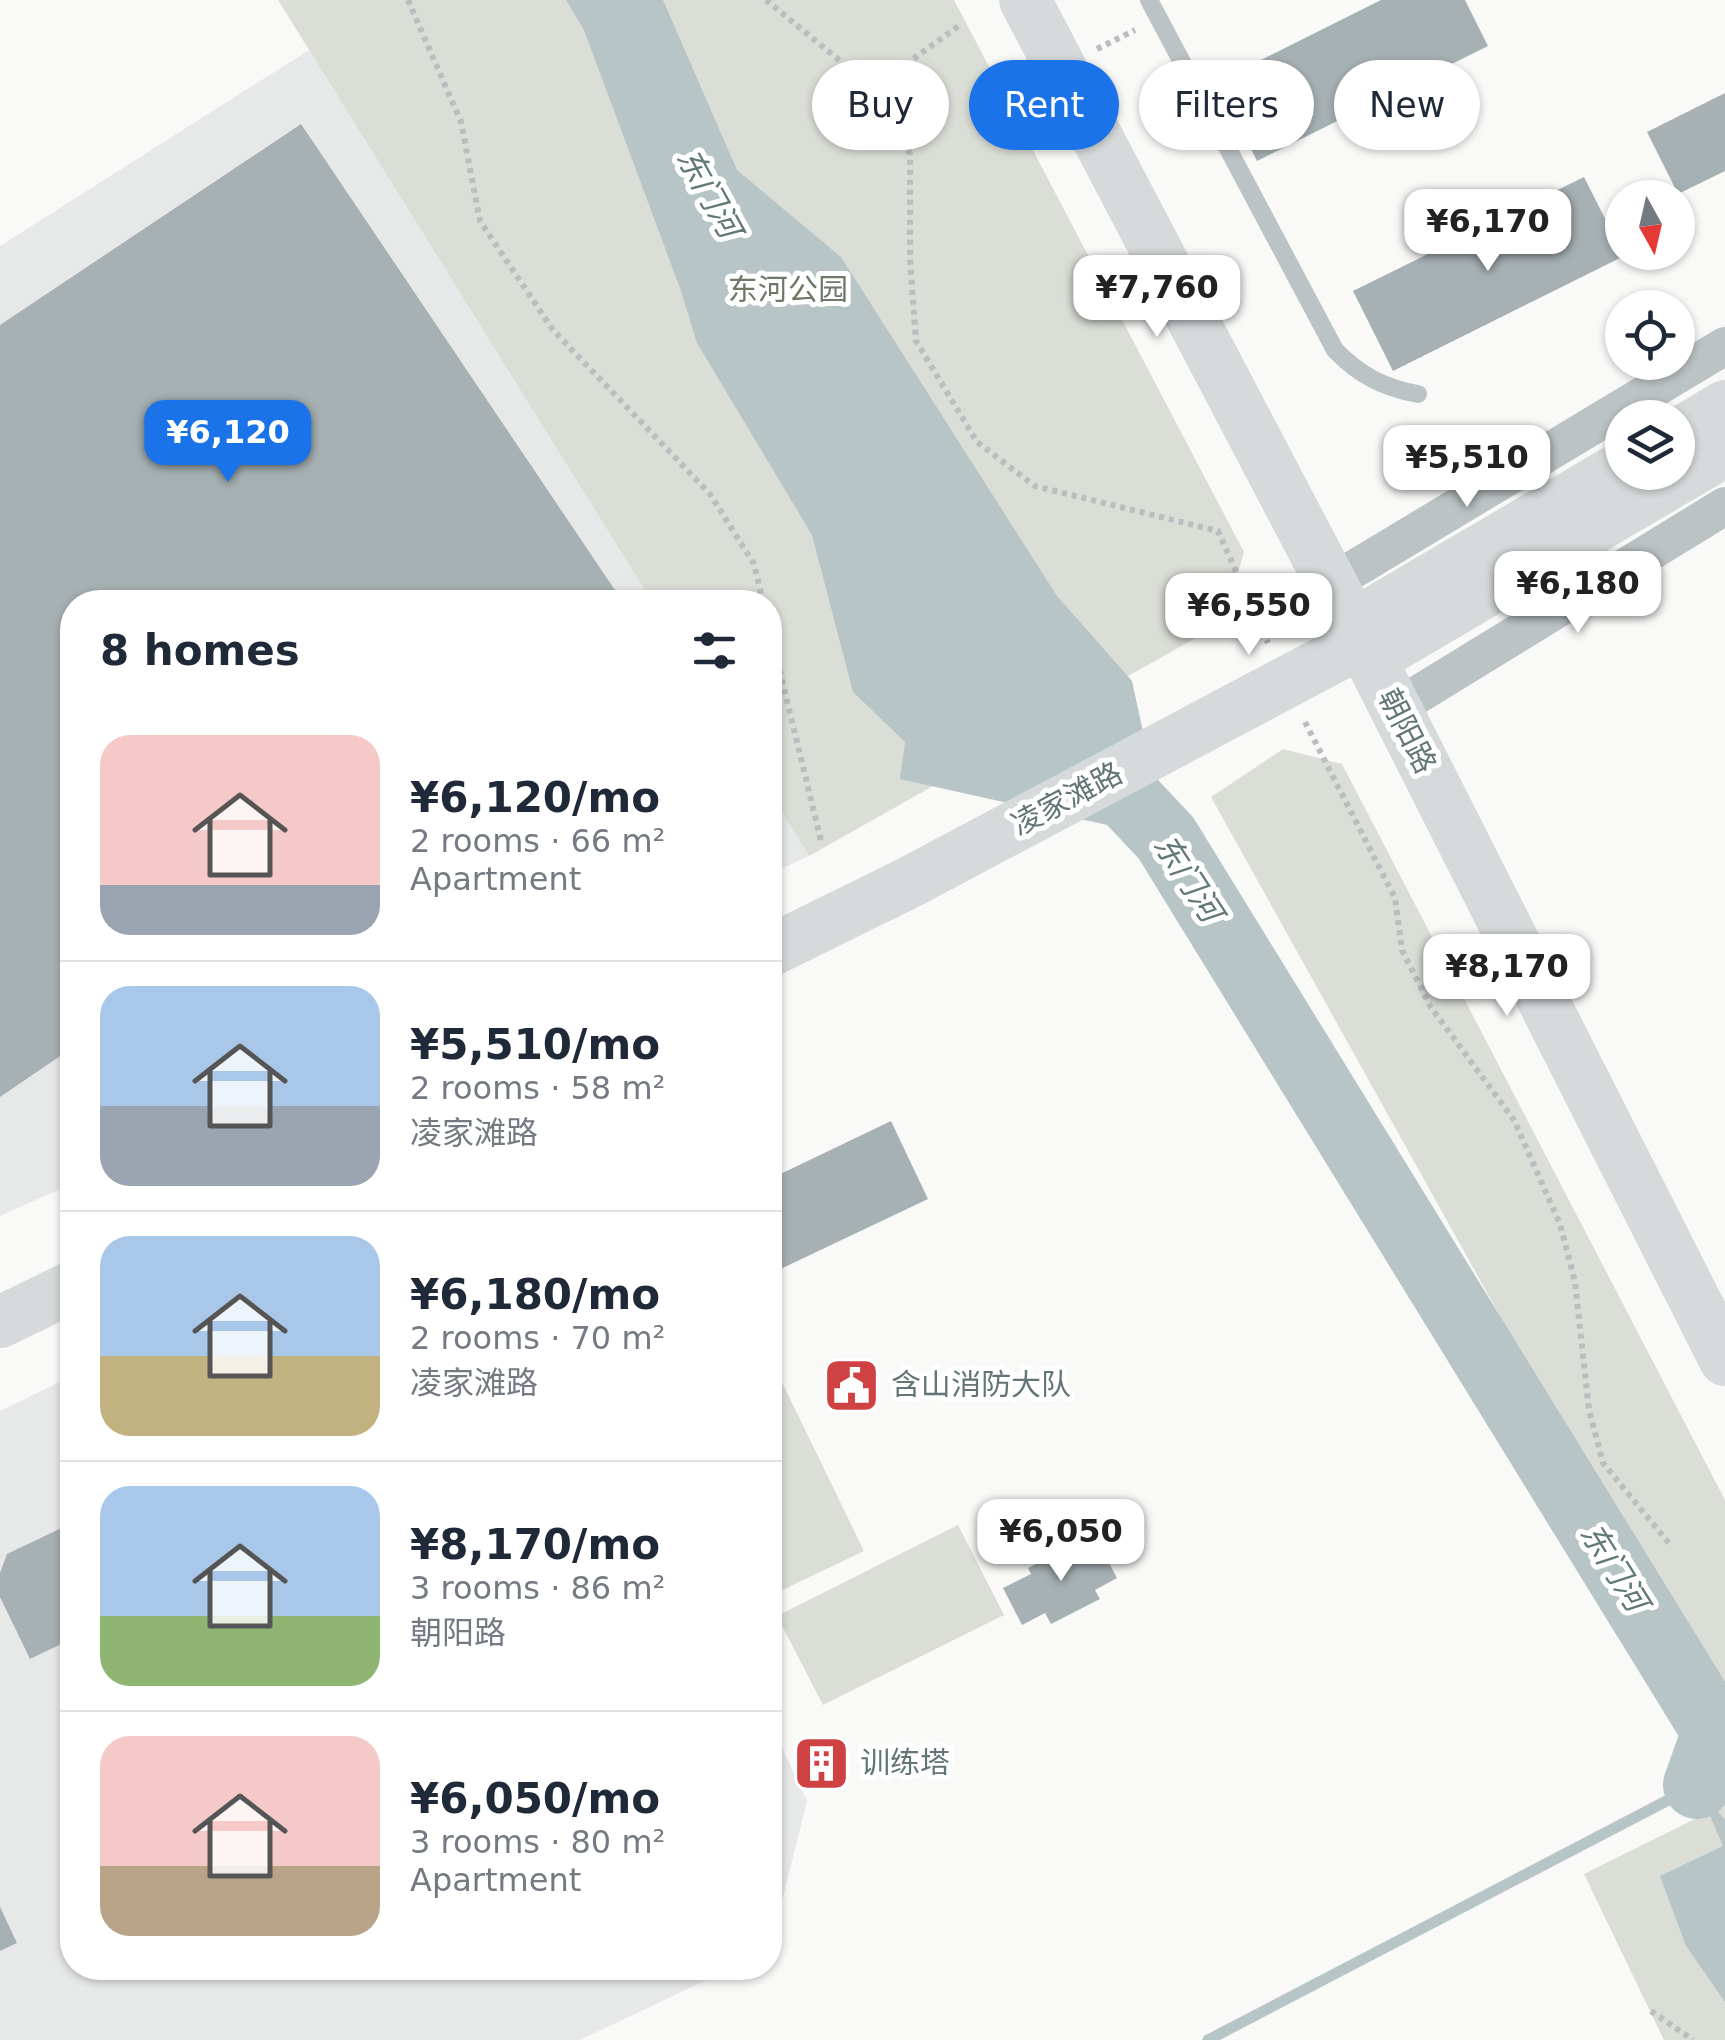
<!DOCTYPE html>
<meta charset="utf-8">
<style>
:root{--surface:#fff;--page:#f6f6f7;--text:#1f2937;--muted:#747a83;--line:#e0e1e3;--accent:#1a73e8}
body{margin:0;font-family:"DejaVu Sans","Noto Sans SC",sans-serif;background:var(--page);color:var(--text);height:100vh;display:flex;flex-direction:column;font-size:38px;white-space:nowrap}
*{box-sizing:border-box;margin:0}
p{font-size:32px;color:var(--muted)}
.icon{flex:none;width:55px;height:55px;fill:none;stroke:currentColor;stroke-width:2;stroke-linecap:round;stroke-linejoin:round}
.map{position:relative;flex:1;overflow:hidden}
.drawer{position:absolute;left:60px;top:590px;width:722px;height:1390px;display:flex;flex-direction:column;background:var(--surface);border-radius:40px;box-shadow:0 2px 8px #0004}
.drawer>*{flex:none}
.top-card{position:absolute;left:812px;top:60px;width:762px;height:90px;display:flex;gap:20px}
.needle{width:65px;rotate:172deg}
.tools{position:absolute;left:1605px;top:180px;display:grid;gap:20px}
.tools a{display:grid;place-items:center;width:90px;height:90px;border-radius:50%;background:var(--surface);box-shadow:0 2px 8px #0004;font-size:50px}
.price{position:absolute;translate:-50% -85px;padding:0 22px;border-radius:20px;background:#fff;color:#222;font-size:32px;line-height:65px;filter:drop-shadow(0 2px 5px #0008)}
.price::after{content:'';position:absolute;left:50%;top:60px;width:30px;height:22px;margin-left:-15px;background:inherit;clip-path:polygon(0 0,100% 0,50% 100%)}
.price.on{background:var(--accent);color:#fff}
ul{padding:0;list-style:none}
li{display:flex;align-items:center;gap:30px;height:250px;padding:0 40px}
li+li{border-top:2px solid var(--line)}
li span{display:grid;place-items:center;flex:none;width:280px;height:200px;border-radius:30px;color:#555}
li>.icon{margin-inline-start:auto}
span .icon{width:120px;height:120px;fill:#fffc;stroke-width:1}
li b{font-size:42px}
h2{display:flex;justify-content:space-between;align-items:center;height:120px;padding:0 40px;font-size:42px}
.tag{padding:0 35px;border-radius:45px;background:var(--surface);box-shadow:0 2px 8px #0004;font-size:35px;line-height:90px}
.tag.on{background:var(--accent);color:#fff}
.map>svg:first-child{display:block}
.built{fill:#e7e9e8}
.green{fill:#dbded7}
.water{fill:#b7c5c6}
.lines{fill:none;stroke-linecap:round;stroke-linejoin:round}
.stream{stroke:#b7c5c6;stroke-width:11}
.river{stroke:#b7c5c6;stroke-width:68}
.building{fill:#a7b1b4}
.path{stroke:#b9bebf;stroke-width:6;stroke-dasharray:5 5;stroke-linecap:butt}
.service{stroke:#bcc3c4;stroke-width:18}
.minor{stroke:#bcc3c4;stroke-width:38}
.secondary{stroke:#d6dadb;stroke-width:52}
.labels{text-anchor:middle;stroke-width:10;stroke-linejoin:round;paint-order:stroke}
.park-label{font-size:30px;fill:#6d7866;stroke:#fff}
.street-label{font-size:30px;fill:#637579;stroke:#fff}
.poi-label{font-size:30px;fill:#637579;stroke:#fff;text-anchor:start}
.water-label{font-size:32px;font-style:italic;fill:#637878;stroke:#fff}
</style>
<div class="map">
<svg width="1725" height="2040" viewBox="0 0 1725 2040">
<rect width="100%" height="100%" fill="#f9f9f8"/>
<!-- built -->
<g class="built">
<polygon points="309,50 652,602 72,602 72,1184 0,1216 0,246"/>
<polygon points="770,793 809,856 770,874"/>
<polygon points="72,1376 72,1968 732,1968 580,2040 0,2040 0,1411"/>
<polygon points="770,1722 807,1801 770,1949"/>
</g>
<!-- green -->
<g class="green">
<polygon points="278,0 954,0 1244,552 1224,622 809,856 770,793 770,602 652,602"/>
<polygon points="1283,749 1342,764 1725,1500 1725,1720 1211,797"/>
<polygon points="778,1374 864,1551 770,1596 770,1378"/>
<polygon points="958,1525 1004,1615 823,1705 777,1616"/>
<polygon points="1725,1804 1725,2040 1664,2040 1584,1874"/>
</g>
<!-- water -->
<g class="water">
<polygon points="566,0 663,0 737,170 841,257 1057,596 1132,681 1166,838 900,779 905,742 853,692 812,535 697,343 681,291 584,30"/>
<polygon points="1697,1785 1725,1820 1725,2002 1686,1946 1660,1876 1723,1846"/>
</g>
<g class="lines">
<!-- stream -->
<polyline class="stream" points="1208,2040 1697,1785"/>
<!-- river -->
<polyline class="river" points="1102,770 1166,838 1716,1732 1697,1785"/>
</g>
<!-- building -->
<g class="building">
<polygon points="1381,0 1465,0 1488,46 1257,161 1217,82"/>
<polygon points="1725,93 1725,171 1678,194 1647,132"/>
<polygon points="301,124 623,602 72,602 72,1048 0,1097 0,325"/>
<polygon points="1584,177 1624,256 1393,371 1353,291"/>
<polygon points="891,1121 928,1199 770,1274 770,1179"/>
<polygon points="72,1523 72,1639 30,1659 0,1597 0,1573 7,1554"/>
<polygon points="1098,1542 1117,1578 1095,1590 1100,1599 1051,1624 1045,1613 1022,1625 1003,1588 1031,1574 1028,1568 1077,1543 1081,1551"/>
<polygon points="828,1739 845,1768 814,1787 797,1758"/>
<polygon points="0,1907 17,1943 0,1951"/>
</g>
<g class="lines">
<!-- path -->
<g class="path">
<polyline points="408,0 461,122 480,221 553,330 710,494 754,564 763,602"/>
<polyline points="766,0 873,88 910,154 910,259 916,341 977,442 1035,486 1218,531 1268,643"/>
<polyline points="1097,49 1135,30"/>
<polyline points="873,88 960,25"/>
<polyline points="770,631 821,841"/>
<polyline points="1305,722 1395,898 1402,950 1430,1006 1514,1120 1560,1224 1575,1282 1589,1410 1603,1463 1672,1547"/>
<polyline points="1651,2011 1693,2040"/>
</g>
<!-- service -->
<path class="service" d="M1149 0 1335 350C1359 375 1384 388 1418 394"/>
<!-- minor -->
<g class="minor">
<polyline points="1331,583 1725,346"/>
<polyline points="1396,708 1725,506"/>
</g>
<!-- secondary -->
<g class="secondary">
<polyline points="1025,0 1362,642 1725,1360"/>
<polyline points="1678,434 1725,406"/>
<polyline points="1353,625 1622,467"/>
<polyline points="1371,659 1725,451"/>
<polyline points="770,951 910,882 1362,642"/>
<polyline points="0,1322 72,1287"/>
</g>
</g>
<!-- icons -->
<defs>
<symbol id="civic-square" viewBox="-11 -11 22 22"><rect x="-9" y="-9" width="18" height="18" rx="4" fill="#cf4243" stroke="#fff"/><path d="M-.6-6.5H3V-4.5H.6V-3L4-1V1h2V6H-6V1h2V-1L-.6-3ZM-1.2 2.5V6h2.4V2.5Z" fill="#fff"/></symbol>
<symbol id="building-square" viewBox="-11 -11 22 22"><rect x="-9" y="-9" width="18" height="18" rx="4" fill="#cf4243" stroke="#fff"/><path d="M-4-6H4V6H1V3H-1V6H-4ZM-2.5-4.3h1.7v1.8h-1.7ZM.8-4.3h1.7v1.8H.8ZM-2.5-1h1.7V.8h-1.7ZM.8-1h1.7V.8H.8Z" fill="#fff"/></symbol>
</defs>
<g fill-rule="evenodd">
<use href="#civic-square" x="820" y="1354" width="63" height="63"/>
<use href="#building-square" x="790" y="1732" width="63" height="63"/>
</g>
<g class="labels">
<!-- park labels -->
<g class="park-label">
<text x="788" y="300">东河公园</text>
</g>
<!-- street labels -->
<g class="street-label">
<text transform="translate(1407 731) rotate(63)" y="10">朝阳路</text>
<text transform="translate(1067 799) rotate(-28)" y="10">凌家滩路</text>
</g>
<!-- poi labels -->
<g class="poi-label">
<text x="891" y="1395">含山消防大队</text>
<text x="860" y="1773">训练塔</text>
</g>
<!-- water labels -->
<g class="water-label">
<text transform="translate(709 193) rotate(61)" y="11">东门河</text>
<text transform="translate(1188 878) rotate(57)" y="11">东门河</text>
<text transform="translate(1614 1567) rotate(58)" y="11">东门河</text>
</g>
</g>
</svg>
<div class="tools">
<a><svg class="needle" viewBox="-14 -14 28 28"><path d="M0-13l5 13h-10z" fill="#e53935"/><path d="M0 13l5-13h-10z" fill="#747a83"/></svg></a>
<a><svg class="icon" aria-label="locate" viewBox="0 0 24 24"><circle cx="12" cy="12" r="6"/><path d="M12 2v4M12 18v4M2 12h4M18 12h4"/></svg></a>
<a><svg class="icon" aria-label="layers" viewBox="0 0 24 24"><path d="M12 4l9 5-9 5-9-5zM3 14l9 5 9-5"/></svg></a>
</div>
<b class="price" style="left:1488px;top:274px">¥6,170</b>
<b class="price" style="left:1157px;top:340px">¥7,760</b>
<b class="price on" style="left:228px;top:485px">¥6,120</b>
<b class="price" style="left:1467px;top:510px">¥5,510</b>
<b class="price" style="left:1578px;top:636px">¥6,180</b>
<b class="price" style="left:1249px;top:658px">¥6,550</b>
<b class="price" style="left:1507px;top:1019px">¥8,170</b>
<b class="price" style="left:1061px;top:1584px">¥6,050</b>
<div class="top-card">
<a class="tag">Buy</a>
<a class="tag on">Rent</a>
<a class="tag">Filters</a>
<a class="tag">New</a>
</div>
<section class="drawer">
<h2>8 homes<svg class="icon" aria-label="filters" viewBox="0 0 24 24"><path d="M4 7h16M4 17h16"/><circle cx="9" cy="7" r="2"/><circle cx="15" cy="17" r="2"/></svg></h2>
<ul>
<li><span style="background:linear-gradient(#f6c9c9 75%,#9aa5b1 0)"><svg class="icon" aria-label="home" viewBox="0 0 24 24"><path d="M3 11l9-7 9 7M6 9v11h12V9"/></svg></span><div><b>¥6,120/mo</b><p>2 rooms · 66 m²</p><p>Apartment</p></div></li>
<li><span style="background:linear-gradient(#a9c7e8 60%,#9aa5b1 0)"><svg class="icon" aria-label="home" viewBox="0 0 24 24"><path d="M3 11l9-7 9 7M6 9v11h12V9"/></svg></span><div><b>¥5,510/mo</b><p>2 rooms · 58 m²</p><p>凌家滩路</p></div></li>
<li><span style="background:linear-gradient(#a9c7e8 60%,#c2b280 0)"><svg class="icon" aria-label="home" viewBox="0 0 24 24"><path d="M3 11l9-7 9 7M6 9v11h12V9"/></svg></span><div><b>¥6,180/mo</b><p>2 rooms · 70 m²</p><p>凌家滩路</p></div></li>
<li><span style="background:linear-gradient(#a9c7e8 65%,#8fb573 0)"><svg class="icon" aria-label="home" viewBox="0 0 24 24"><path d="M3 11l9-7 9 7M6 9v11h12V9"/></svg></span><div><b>¥8,170/mo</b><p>3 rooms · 86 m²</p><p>朝阳路</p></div></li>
<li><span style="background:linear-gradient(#f6c9c9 65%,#b9a48a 0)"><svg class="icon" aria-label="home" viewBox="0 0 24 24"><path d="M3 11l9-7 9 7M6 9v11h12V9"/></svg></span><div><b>¥6,050/mo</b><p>3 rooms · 80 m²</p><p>Apartment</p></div></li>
</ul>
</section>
</div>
